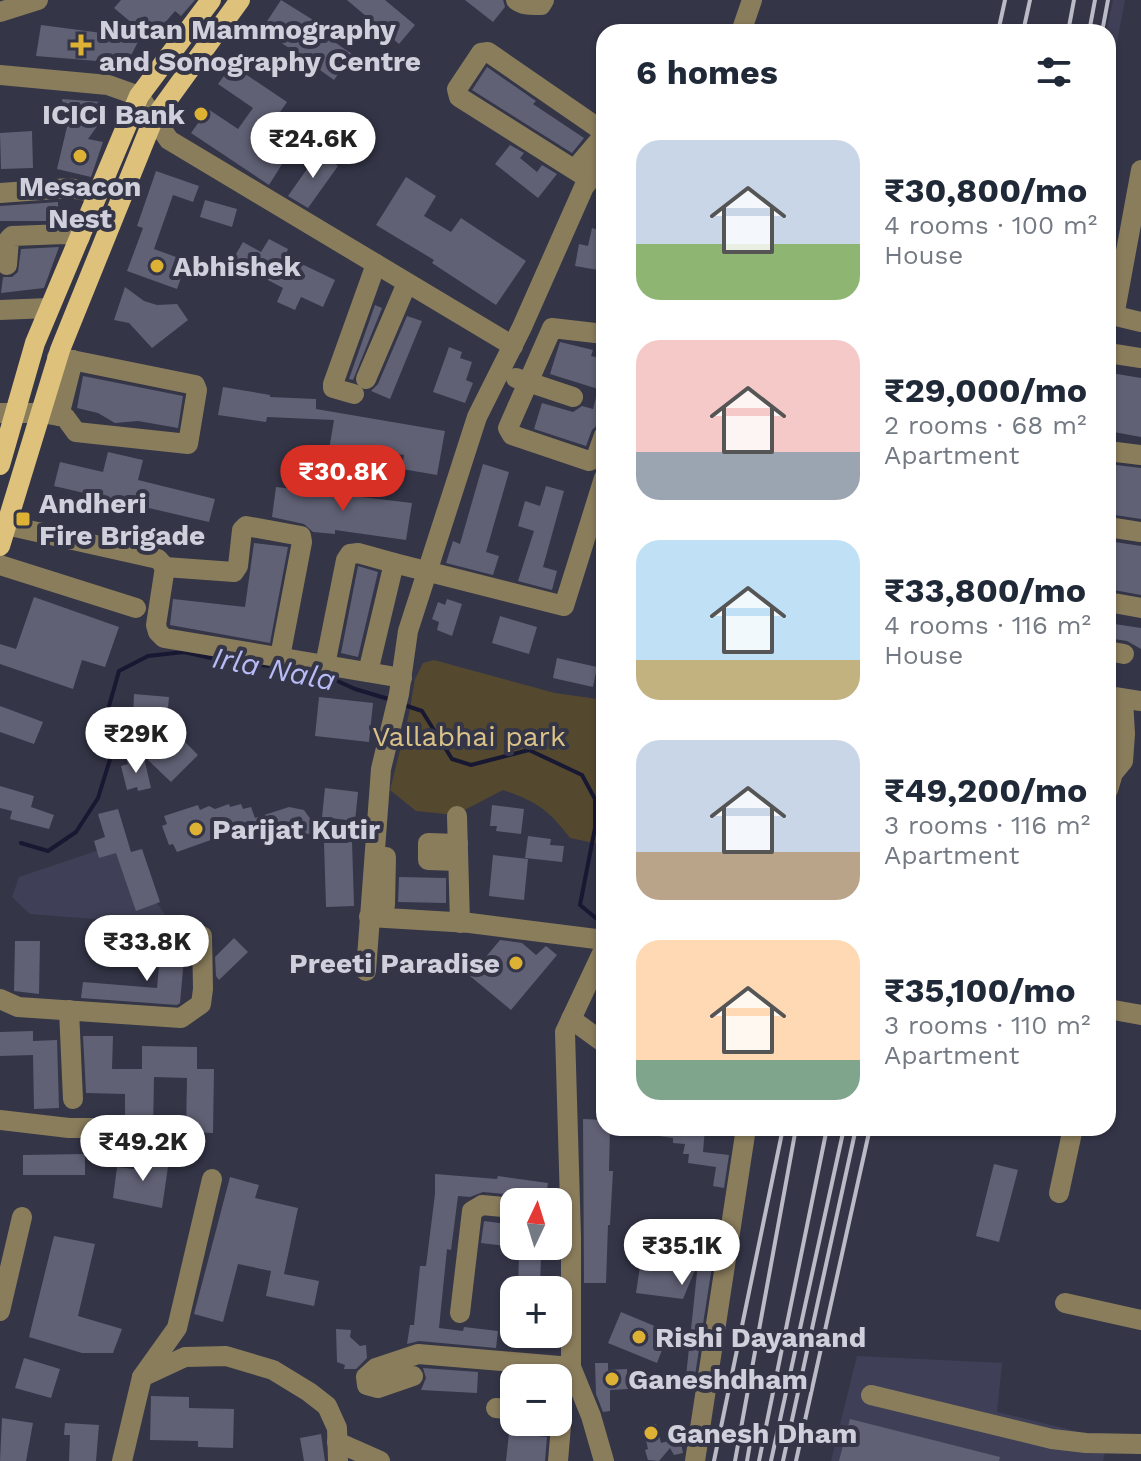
<!DOCTYPE html>
<meta charset="utf-8">
<style>
:root{--surface:#fff;--page:#f6f6f7;--text:#1f2937;--muted:#747a83;--accent:#d93025}
body{margin:0;font-family:"Work Sans",sans-serif;background:var(--page);color:var(--text);height:100vh;display:flex;flex-direction:column;font-size:30px;white-space:nowrap}
*{box-sizing:border-box;margin:0}
p{font-size:26px;color:var(--muted)}
.icon{flex:none;width:44px;height:44px;fill:none;stroke:currentColor;stroke-width:2;stroke-linecap:round;stroke-linejoin:round}
.map{position:relative;flex:1;overflow:hidden}
.side{position:absolute;left:596px;top:24px;width:520px;height:1112px;display:flex;flex-direction:column;background:var(--surface);border-radius:24px;box-shadow:0 2px 6px #0004}
.side>*{flex:none}
.needle{width:52px;rotate:4deg}
.controls{position:absolute;left:500px;top:1188px;display:grid;gap:16px}
.controls a{display:grid;place-items:center;width:72px;height:72px;border-radius:16px;background:var(--surface);box-shadow:0 2px 6px #0004;font-size:40px}
.price{position:absolute;translate:-50% -68px;padding:0 18px;border-radius:28px;background:#fff;color:#222;font-size:26px;line-height:52px;filter:drop-shadow(0 2px 4px #0008)}
.price::after{content:'';position:absolute;left:50%;top:48px;width:24px;height:18px;margin-left:-12px;background:inherit;clip-path:polygon(0 0,100% 0,50% 100%)}
.price.selected{background:var(--accent);color:#fff}
ul{padding:0;list-style:none}
li{display:flex;align-items:center;gap:24px;height:200px;padding:0 40px}
li span{display:grid;place-items:center;flex:none;width:224px;height:160px;border-radius:24px;color:#555}
li>.icon{margin-inline-start:auto}
span .icon{width:96px;height:96px;fill:#fffc;stroke-width:1}
li b{font-size:34px}
h2{display:flex;justify-content:space-between;align-items:center;height:96px;padding:0 40px;font-size:34px}
.map>svg:first-child{display:block}
.built{fill:#3f4057}
.green{fill:#54492f}
.lines{fill:none;stroke-linecap:round;stroke-linejoin:round}
.stream{stroke:#191833;stroke-width:4}
.building{fill:#606175}
.minor{stroke:#8a7d5c;stroke-width:20}
.major{stroke:#dec27c;stroke-width:20}
.rail{stroke:#babbc7;stroke-width:4}
.poi-dot{fill:#ddb133;stroke:#343547;stroke-width:3}
.labels{text-anchor:middle;stroke-width:8;stroke-linejoin:round;paint-order:stroke}
.poi-label{font-size:28px;font-weight:bold;fill:#cfd0db;stroke:#343547;text-anchor:start}
.park-label{font-size:28px;fill:#dbc388;stroke:#343547}
.water-label{font-size:30px;font-style:italic;fill:#b8bbf5;stroke:#343547}
</style>
<div class="map">
<svg width="1141" height="1461" viewBox="0 0 1141 1461">
<rect width="100%" height="100%" fill="#343547"/>
<!-- built -->
<g class="built">
<polygon points="1113,0 1125,0 1108,89 1106,32"/>
<polygon points="117,844 172,925 30,914 12,897 19,877"/>
<polygon points="857,1356 1002,1363 997,1412 1108,1439 1103,1461 831,1461"/>
</g>
<!-- green -->
<path class="green" d="M434 660 555 693 604 700V845L570 838C548 809 537 802 503 790L455 815 416 811 390 790 409 714 415 679 423 663Z"/>
<g class="lines">
<!-- stream -->
<g class="stream">
<polyline points="322,674 355,689 392,700"/>
<polyline points="404,705 422,711 452,759 471,765 529,750 582,775 595,799 595,828 580,905 602,923"/>
<polyline points="21,843 48,851 76,832 98,798 116,740 109,706 119,671 148,656 184,652 220,660 286,668"/>
</g>
</g>
<!-- building -->
<g class="building">
<polygon points="121,0 195,0 181,16 175,11 151,39 114,8"/>
<polygon points="281,0 318,23 314,28 352,54 334,80 262,29"/>
<polygon points="347,0 385,0 415,25 399,44"/>
<polygon points="465,0 503,0 505,7 493,22"/>
<polygon points="41,25 140,38 124,69 97,61 36,56"/>
<polygon points="232,65 287,102 274,121 271,120 256,142 284,161 269,185 191,133 208,109 238,129 253,108 218,84"/>
<polygon points="487,67 536,101 533,104 584,138 572,153 472,90"/>
<polygon points="62,99 101,102 108,111 88,139 103,142 91,177 57,169 67,127"/>
<polygon points="32,131 33,168 1,169 0,133"/>
<polygon points="510,145 524,153 520,158 537,172 542,165 557,174 538,198 495,164"/>
<polygon points="319,152 338,166 308,208 288,196"/>
<polygon points="156,171 199,186 193,202 173,195 154,249 187,261 177,289 127,271 143,228 137,226"/>
<polygon points="406,177 436,196 424,216 451,232 461,218 526,261 496,305 432,263 434,260 376,225"/>
<polygon points="205,200 237,209 232,227 200,217"/>
<polygon points="58,202 58,221 0,221 0,206"/>
<polygon points="592,228 604,232 604,271 575,266 579,244 588,246"/>
<polygon points="269,239 288,249 285,256 335,280 323,307 301,297 295,310 277,302 283,288 232,261 243,242 261,252"/>
<polygon points="59,247 44,288 1,293 3,277 12,277 18,272 21,249"/>
<polygon points="125,287 144,301 157,305 177,304 188,320 152,348 129,323 114,320"/>
<polygon points="375,305 382,308 353,380 349,379"/>
<polygon points="407,316 422,321 390,399 371,391 378,384"/>
<polygon points="560,342 593,350 591,356 604,359 604,419 592,430 586,446 534,429 542,403 573,412 582,406 593,409 598,389 550,374"/>
<polygon points="449,347 462,352 460,358 472,362 466,380 473,383 465,403 433,392"/>
<polygon points="1111,373 1141,378 1141,437 1108,431"/>
<polygon points="83,376 183,396 178,428 138,421 115,423 98,413 77,408"/>
<polygon points="223,387 270,395 270,397 316,399 316,409 445,431 437,475 402,469 404,455 368,449 365,463 328,456 334,420 267,417 266,422 218,415"/>
<polygon points="108,452 143,460 138,480 215,499 209,522 54,486 60,462 103,472"/>
<polygon points="483,464 509,472 486,552 499,556 493,575 446,563 453,541 460,544"/>
<polygon points="1108,464 1141,468 1141,519 1108,514"/>
<polygon points="546,486 564,491 543,567 557,571 552,590 518,581 534,531 518,526 525,501 540,506"/>
<polygon points="276,487 412,503 406,540 335,530 335,534 313,532 304,524 272,517"/>
<polygon points="1108,541 1141,546 1141,595 1108,589"/>
<polygon points="254,543 288,547 270,643 170,625 173,599 245,607"/>
<polygon points="358,566 378,572 358,657 341,653"/>
<polygon points="34,597 119,627 105,667 82,660 73,689 0,664 0,644 16,649"/>
<polygon points="447,599 462,604 452,636 437,630 439,622 432,619 438,602 445,605"/>
<polygon points="500,616 537,627 529,654 492,643"/>
<polygon points="1108,623 1141,628 1141,649 1127,641 1108,638"/>
<polygon points="557,658 597,667 593,687 553,678"/>
<polygon points="134,694 169,697 167,719 133,716"/>
<polygon points="319,697 373,703 369,742 315,736"/>
<polygon points="0,706 43,722 34,744 0,732"/>
<polygon points="179,736 198,755 171,782 148,760 165,743 165,750"/>
<polygon points="144,758 151,788 138,791 137,787 127,790 121,766 128,764 127,761"/>
<polygon points="0,786 34,796 31,807 54,815 49,829 10,819 12,811 0,808"/>
<polygon points="325,788 358,792 355,821 322,817"/>
<polygon points="229,804 230,807 241,804 243,809 251,807 255,818 289,807 304,810 316,827 314,835 256,824 177,852 173,844 169,845 162,826 167,824 164,816 198,805 200,810 209,806 215,809"/>
<polygon points="492,805 524,809 521,834 496,831 497,826 490,826"/>
<polygon points="118,809 131,852 142,849 160,902 136,911 116,853 99,858 94,841 105,837 98,814"/>
<polygon points="528,836 551,839 550,845 564,846 562,862 525,858"/>
<polygon points="352,842 354,906 326,907 324,843"/>
<polygon points="493,855 528,859 524,900 489,896"/>
<polygon points="399,877 446,878 446,903 398,902"/>
<polygon points="97,931 112,932 110,959 95,958"/>
<polygon points="234,938 248,952 219,980 216,976 215,957"/>
<polygon points="500,940 522,943 536,955 546,946 557,955 511,1010 470,976"/>
<polygon points="15,941 40,941 39,994 14,991"/>
<polygon points="161,944 185,947 180,1003 177,1005 81,998 83,982 157,988"/>
<polygon points="33,1031 33,1041 57,1040 59,1108 34,1109 33,1055 0,1056 0,1032"/>
<polygon points="83,1036 113,1036 112,1069 142,1069 142,1046 197,1047 197,1069 214,1069 213,1133 186,1132 187,1078 154,1077 153,1131 129,1131 129,1122 125,1118 125,1094 86,1093"/>
<polygon points="583,1119 604,1120 604,1128 610,1128 609,1171 613,1171 610,1225 608,1225 606,1283 584,1283"/>
<polygon points="652,1128 705,1128 703,1152 729,1155 724,1188 713,1186 716,1167 688,1163 689,1154 683,1154 685,1144 673,1143 673,1138 652,1135"/>
<polygon points="85,1154 85,1175 23,1175 23,1155"/>
<polygon points="144,1156 169,1160 162,1208 113,1198 117,1167 142,1170"/>
<polygon points="994,1164 1018,1170 999,1242 976,1236"/>
<polygon points="435,1174 497,1179 498,1176 548,1183 545,1202 525,1201 515,1195 483,1192 470,1197 458,1196 451,1250 447,1249 439,1328 463,1331 464,1327 498,1331 496,1348 419,1341 407,1344 410,1325 414,1325 420,1266 426,1266 435,1194"/>
<polygon points="230,1177 259,1185 255,1198 298,1208 284,1274 319,1281 314,1306 266,1296 271,1271 238,1264 223,1322 194,1314"/>
<polygon points="484,1221 514,1225 514,1247 481,1243"/>
<polygon points="702,1225 718,1228 693,1388 685,1386 698,1263 683,1299 636,1293 642,1253 698,1261"/>
<polygon points="54,1236 95,1244 78,1316 122,1329 113,1353 82,1353 29,1337"/>
<polygon points="519,1254 541,1254 540,1290 518,1290"/>
<polygon points="621,1312 669,1332 657,1363 608,1343"/>
<polygon points="336,1329 351,1330 350,1337 360,1346 366,1345 367,1358 356,1369 344,1369 345,1365 337,1362"/>
<polygon points="24,1358 60,1369 51,1398 15,1388"/>
<polygon points="595,1363 608,1363 608,1370 627,1369 628,1389 610,1390 610,1411 603,1412 596,1394"/>
<polygon points="423,1368 478,1372 477,1393 421,1390 426,1378"/>
<polygon points="151,1396 189,1397 189,1408 234,1409 233,1448 198,1447 198,1441 150,1440"/>
<polygon points="2,1418 33,1423 26,1461 0,1461"/>
<polygon points="850,1419 1000,1457 999,1461 839,1461"/>
<polygon points="65,1423 99,1425 96,1461 69,1461 70,1435 64,1435"/>
<polygon points="656,1424 661,1443 680,1438 683,1453 674,1455 670,1448 659,1461 648,1460 645,1450 648,1449 643,1427"/>
<polygon points="509,1433 547,1437 545,1461 506,1461"/>
<polygon points="321,1434 325,1461 304,1461 300,1438"/>
</g>
<g class="lines">
<!-- minor -->
<g class="minor">
<path d="M516 0C524 6 531 5 541 5L544 0"/>
<polyline points="0,12 38,0"/>
<polyline points="741,32 752,0"/>
<polyline points="0,75 108,85 139,96 169,140 513,346"/>
<polyline points="575,169 604,135"/>
<polyline points="1141,170 1115,311 1116,316 1141,322"/>
<polyline points="589,179 459,97 457,89 481,53 488,52 604,132"/>
<polyline points="0,193 69,188 98,193"/>
<polyline points="7,265 9,239 12,236 65,234 80,237"/>
<polyline points="0,310 49,308"/>
<polyline points="604,334 552,328 508,428 512,435 589,461 596,458 604,435"/>
<polyline points="1108,353 1141,358"/>
<polyline points="516,378 573,397"/>
<polyline points="366,379 407,283"/>
<polyline points="354,394 333,388 333,384 376,264"/>
<polyline points="0,413 41,413 65,417 76,432 188,444 197,390 195,385 57,357"/>
<polyline points="59,416 73,360"/>
<polyline points="1108,451 1141,455"/>
<polyline points="6,525 158,559 165,567"/>
<polyline points="1108,527 1141,532"/>
<polyline points="394,563 564,606 604,478"/>
<polyline points="0,565 136,608"/>
<polyline points="1108,602 1141,608"/>
<polyline points="1108,651 1124,654"/>
<polyline points="280,657 302,542 301,536 246,526 242,530 238,566 234,572 165,567 156,625 158,632 164,638 402,678"/>
<polyline points="325,665 346,560 350,554 358,553 394,563 368,672"/>
<polyline points="1108,696 1141,701"/>
<polyline points="1108,790 1113,773 1123,761 1125,734 1123,700"/>
<polyline points="457,816 460,923"/>
<polyline points="458,844 428,843 428,860 458,861"/>
<polyline points="385,905 386,857"/>
<polyline points="369,917 470,923 604,940"/>
<polyline points="604,949 565,1032 571,1237 571,1367 591,1416 604,1461"/>
<polyline points="366,971 381,769 399,694 408,631 477,417 522,327 584,187 604,162"/>
<polyline points="0,999 18,1007 181,1018 201,1004 203,989 202,936"/>
<polyline points="1108,1009 1141,1015"/>
<polyline points="69,1010 73,1099"/>
<polyline points="571,1019 604,1043"/>
<polyline points="0,1120 69,1128 117,1128"/>
<polyline points="1059,1193 1073,1128"/>
<polyline points="1065,1303 1141,1320"/>
<polyline points="0,1311 22,1217"/>
<polyline points="460,1313 472,1211 482,1205 514,1208"/>
<polyline points="413,1376 378,1388 367,1385 366,1377 376,1368 418,1354 571,1367"/>
<polyline points="142,1377 185,1357 226,1356 273,1370 309,1392 327,1406 337,1428 338,1461"/>
<polyline points="871,1395 1052,1439 1086,1443 1141,1444"/>
<polyline points="496,1408 514,1410"/>
<polyline points="337,1442 380,1461"/>
<polyline points="122,1461 142,1377 177,1328 212,1179"/>
<polyline points="558,1461 562,1414"/>
<polyline points="695,1461 746,1128"/>
</g>
<!-- major -->
<g class="major">
<polyline points="0,465 35,343 139,96 211,0"/>
<polyline points="0,546 60,350 153,120 240,0"/>
</g>
<!-- rail -->
<g class="rail">
<polyline points="998,32 1005,0"/>
<polyline points="1023,32 1030,0"/>
<polyline points="1068,32 1074,0"/>
<polyline points="1089,32 1095,0"/>
<polyline points="1102,32 1108,0"/>
<polyline points="714,1461 783,1128"/>
<polyline points="735,1461 796,1128"/>
<polyline points="747,1461 753,1426"/>
<polyline points="759,1461 827,1128"/>
<polyline points="771,1461 844,1128"/>
<polyline points="783,1461 856,1128"/>
<polyline points="796,1461 870,1128"/>
</g>
</g>
<!-- markers -->
<g class="poi-dot">
<path d="M77 33h8v8h8v8h-8v8h-8v-8h-8v-8h8z"/>
<circle cx="201" cy="114" r="8"/>
<circle cx="80" cy="156" r="8"/>
<circle cx="157" cy="266" r="8"/>
<rect x="15" y="511" width="16" height="16" rx="4"/>
<circle cx="196" cy="829" r="8"/>
<circle cx="516" cy="963" r="8"/>
<circle cx="639" cy="1337" r="8"/>
<circle cx="612" cy="1379" r="8"/>
<circle cx="651" cy="1433" r="8"/>
</g>
<g class="labels">
<!-- poi labels -->
<g class="poi-label">
<text x="99" y="39">Nutan Mammography<tspan x="99" dy="32">and Sonography Centre</tspan></text>
<text x="185" y="124" text-anchor="end">ICICI Bank</text>
<text x="80" y="196" text-anchor="middle">Mesacon<tspan x="80" dy="32">Nest</tspan></text>
<text x="173" y="276">Abhishek</text>
<text x="39" y="513">Andheri<tspan x="39" dy="32">Fire Brigade</tspan></text>
<text x="212" y="839">Parijat Kutir</text>
<text x="500" y="973" text-anchor="end">Preeti Paradise</text>
<text x="655" y="1347">Rishi Dayanand</text>
<text x="628" y="1389">Ganeshdham</text>
<text x="667" y="1443">Ganesh Dham</text>
</g>
<!-- park labels -->
<g class="park-label">
<text x="469" y="746">Vallabhai park</text>
</g>
<!-- water labels -->
<g class="water-label">
<text transform="translate(274 669) rotate(11)" y="10">Irla Nala</text>
</g>
</g>
</svg>
<div class="controls">
<a><svg class="needle" viewBox="-14 -14 28 28"><path d="M0-13l5 13h-10z" fill="#e53935"/><path d="M0 13l5-13h-10z" fill="#747a83"/></svg></a>
<a>+</a>
<a>−</a>
</div>
<b class="price" style="left:313px;top:180px">₹24.6K</b>
<b class="price selected" style="left:343px;top:513px">₹30.8K</b>
<b class="price" style="left:136px;top:775px">₹29K</b>
<b class="price" style="left:147px;top:983px">₹33.8K</b>
<b class="price" style="left:143px;top:1183px">₹49.2K</b>
<b class="price" style="left:682px;top:1287px">₹35.1K</b>
<section class="side">
<h2>6 homes<svg class="icon" aria-label="filters" viewBox="0 0 24 24"><path d="M4 7h16M4 17h16"/><circle cx="9" cy="7" r="2"/><circle cx="15" cy="17" r="2"/></svg></h2>
<ul>
<li><span style="background:linear-gradient(#c9d6e8 65%,#8fb573 0)"><svg class="icon" aria-label="home" viewBox="0 0 24 24"><path d="M3 11l9-7 9 7M6 9v11h12V9"/></svg></span><div><b>₹30,800/mo</b><p>4 rooms · 100 m²</p><p>House</p></div></li>
<li><span style="background:linear-gradient(#f6c9c9 70%,#9aa5b1 0)"><svg class="icon" aria-label="home" viewBox="0 0 24 24"><path d="M3 11l9-7 9 7M6 9v11h12V9"/></svg></span><div><b>₹29,000/mo</b><p>2 rooms · 68 m²</p><p>Apartment</p></div></li>
<li><span style="background:linear-gradient(#bfe0f5 75%,#c2b280 0)"><svg class="icon" aria-label="home" viewBox="0 0 24 24"><path d="M3 11l9-7 9 7M6 9v11h12V9"/></svg></span><div><b>₹33,800/mo</b><p>4 rooms · 116 m²</p><p>House</p></div></li>
<li><span style="background:linear-gradient(#c9d6e8 70%,#b9a48a 0)"><svg class="icon" aria-label="home" viewBox="0 0 24 24"><path d="M3 11l9-7 9 7M6 9v11h12V9"/></svg></span><div><b>₹49,200/mo</b><p>3 rooms · 116 m²</p><p>Apartment</p></div></li>
<li><span style="background:linear-gradient(#ffd9b3 75%,#7fa58c 0)"><svg class="icon" aria-label="home" viewBox="0 0 24 24"><path d="M3 11l9-7 9 7M6 9v11h12V9"/></svg></span><div><b>₹35,100/mo</b><p>3 rooms · 110 m²</p><p>Apartment</p></div></li>
</ul>
</section>
</div>
